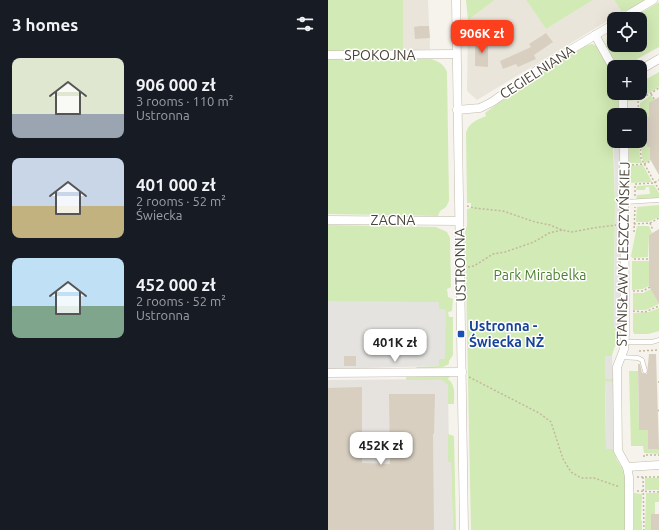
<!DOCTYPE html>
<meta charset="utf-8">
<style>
:root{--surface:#171b24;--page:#20242c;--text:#f1f3f6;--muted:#9ea1a6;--accent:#fc3f1d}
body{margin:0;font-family:Ubuntu,sans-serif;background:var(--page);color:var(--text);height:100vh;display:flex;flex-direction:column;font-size:15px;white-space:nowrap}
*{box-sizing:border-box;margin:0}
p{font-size:13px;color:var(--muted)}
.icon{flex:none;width:22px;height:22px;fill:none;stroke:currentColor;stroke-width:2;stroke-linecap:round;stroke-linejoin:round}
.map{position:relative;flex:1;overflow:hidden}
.details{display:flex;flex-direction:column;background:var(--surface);width:328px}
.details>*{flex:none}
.controls{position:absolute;left:279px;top:12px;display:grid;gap:8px}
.controls a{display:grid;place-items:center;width:40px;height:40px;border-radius:8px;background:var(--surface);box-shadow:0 4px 16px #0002;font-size:20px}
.price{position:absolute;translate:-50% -34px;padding:0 9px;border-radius:8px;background:#fff;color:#222;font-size:13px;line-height:26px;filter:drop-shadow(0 1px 2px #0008)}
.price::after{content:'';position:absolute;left:50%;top:24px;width:12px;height:9px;margin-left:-6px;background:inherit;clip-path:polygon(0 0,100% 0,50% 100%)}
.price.on{background:var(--accent);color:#fff}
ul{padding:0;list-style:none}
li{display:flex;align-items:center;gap:12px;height:100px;padding:0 12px}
li span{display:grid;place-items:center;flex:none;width:112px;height:80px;border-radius:8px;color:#555}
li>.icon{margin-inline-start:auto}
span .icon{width:48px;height:48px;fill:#fffc;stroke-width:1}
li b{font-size:17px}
h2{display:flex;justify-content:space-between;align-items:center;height:48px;padding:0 12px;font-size:17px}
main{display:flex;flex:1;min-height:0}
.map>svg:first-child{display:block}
.residential{fill:#eae5da}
.industrial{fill:#e6e2dd}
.green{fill:#d2eab5}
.parking{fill:#e5e3e0}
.building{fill:#d8cfc1}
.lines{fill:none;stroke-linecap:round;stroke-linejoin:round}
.service-casing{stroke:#c2bbae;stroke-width:5}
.minor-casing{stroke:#c2bbae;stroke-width:9}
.path{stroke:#c4b79f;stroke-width:1.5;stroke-dasharray:2 2;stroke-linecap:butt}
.service{stroke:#fff;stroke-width:4}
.minor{stroke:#fff;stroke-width:8}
.transit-dot{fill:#1a4fb4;stroke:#fff;stroke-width:1.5}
.labels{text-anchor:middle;stroke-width:3;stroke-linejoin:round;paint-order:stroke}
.street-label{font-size:14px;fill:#4b4439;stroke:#fff}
.park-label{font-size:14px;fill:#4a7f2a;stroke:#fff}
.transit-label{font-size:14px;font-weight:bold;fill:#164399;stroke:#fff;text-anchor:start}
</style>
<main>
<section class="details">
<h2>3 homes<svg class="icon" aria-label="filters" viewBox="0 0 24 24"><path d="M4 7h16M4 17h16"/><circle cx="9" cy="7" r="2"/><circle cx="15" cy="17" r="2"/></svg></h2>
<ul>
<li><span style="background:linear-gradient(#dfe7d0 70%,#9aa5b1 0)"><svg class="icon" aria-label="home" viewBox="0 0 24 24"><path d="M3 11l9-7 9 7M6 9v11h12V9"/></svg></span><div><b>906 000 zł</b><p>3 rooms · 110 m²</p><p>Ustronna</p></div></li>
<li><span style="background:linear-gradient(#c9d6e8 60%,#c2b280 0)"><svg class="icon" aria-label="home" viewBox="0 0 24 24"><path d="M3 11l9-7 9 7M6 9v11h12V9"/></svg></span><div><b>401 000 zł</b><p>2 rooms · 52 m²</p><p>Świecka</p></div></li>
<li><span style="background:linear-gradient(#bfe0f5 60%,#7fa58c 0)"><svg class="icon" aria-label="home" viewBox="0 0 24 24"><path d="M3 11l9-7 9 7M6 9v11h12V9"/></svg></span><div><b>452 000 zł</b><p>2 rooms · 52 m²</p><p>Ustronna</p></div></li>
</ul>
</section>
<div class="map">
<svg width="331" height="530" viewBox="0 0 331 530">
<rect width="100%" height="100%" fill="#f6f3ec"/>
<!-- residential -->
<g class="residential">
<polygon points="75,0 100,0 102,49 75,51"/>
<polygon points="167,0 198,0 218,29 265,0 286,0 294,12 149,100 139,91 140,20"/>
</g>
<!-- industrial -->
<polygon class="industrial" points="114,379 120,385 121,462 123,462 125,530 0,530 0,380"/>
<!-- green -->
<g class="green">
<polygon points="0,0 75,0 75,51 0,52"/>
<polygon points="138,0 167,0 140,20"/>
<polygon points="198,0 265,0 218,29"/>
<polygon points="286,0 318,0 304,8 294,12"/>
<path d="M331 2V47L309 59 312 65 308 67H290C282 56 271 38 286 29V45H312V19H303Z"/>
<path d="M264 44 269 46 286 77V93H290L291 115H286L284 119 287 200 286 328H293C292 338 286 346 284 356H277V378L285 379V382H277L278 449H285L289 460 296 471 297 478 300 530H143L137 228 139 227V209L143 208V203H139L138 133C141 122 149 120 158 116L157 113 204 78 257 46Z"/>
<path d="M0 59H103C110 61 116 64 119 72L121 201 118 207 112 211 110 216 0 214Z"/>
<polygon points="331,72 331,87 309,100 300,101 300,93 312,93 312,75 314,73 317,80"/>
<polygon points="323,95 326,100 321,117 318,117 318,130 313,130 312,103"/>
<polygon points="313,134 319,134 319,147 322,147 323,160 317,163 314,158"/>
<polygon points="301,141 311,141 312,158 314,163 301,163"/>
<polygon points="315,165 324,182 301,183 301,166"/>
<polygon points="326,185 331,193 331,197 328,199 308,200 309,195 322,194 321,187 318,187 317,190 308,190 309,186"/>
<polygon points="331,205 331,217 320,222 308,222 309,207"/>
<polygon points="0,225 108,227 119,232 122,238 123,287 119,289 120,297 125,299 124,311 120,312 121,317 125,317 125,355 121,361 121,364 115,367 90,369 88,367 111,366 111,359 117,359 117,310 0,301"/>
<polygon points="309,226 321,226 324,233 321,235 320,257 304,258 303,256"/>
<polygon points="304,261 321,261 321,286 315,289 304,290"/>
<polygon points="323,289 331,304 318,310 305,310 305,293 315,293"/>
<polygon points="331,308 331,331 320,334 306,334 305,331 305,313 321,312"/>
<polygon points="301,371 310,371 311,430 320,430 320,449 331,449 331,454 316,453 315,446 303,446"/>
<path d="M118 375 122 376 120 379C128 385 126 395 126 404H120V385L114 380H78V377Z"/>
<polygon points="120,434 126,436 128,530 125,530 123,462 120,462"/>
<rect x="317" y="478" width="14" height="12"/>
<polygon points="306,493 314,494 313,520 314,521 314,530 306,530"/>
<polygon points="318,493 331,493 331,502 327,502 327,514 323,514 323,530 317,530"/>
</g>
<!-- parking -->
<g class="parking">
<polygon points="285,117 286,117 286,141 292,141 293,195 293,328 286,328 287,200"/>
<polygon points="0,301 111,302 111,309 118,310 117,359 111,359 111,366 0,369"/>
<polygon points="277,356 284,356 285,379 277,379"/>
<polygon points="277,381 285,382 285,449 278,449"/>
</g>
<!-- building -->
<g class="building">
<polygon points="91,26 101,26 102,38 87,39 86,27"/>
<polygon points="218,33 225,42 206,55 208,59 190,67 188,64 175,69 172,61 203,47 201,44"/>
<polygon points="147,42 160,42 160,67 147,66"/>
<polygon points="331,97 331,175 322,159 322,147 319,147 318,117 321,117 321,103"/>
<polygon points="331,229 331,304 321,286 321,235"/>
<polygon points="321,354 328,354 331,449 320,449 320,430 311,430 310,364 312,364 314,373 319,374"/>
<rect x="16" y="356" width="12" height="10"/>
<polygon points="34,387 34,463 62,464 61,394 107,394 106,434 105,434 106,530 0,530 0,388"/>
<rect x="323" y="514" width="8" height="16"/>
</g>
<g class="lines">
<defs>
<g id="service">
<polyline points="297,202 331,200"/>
<polyline points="296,342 324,342 331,340"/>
<polyline points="292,357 310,358 314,360 317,371"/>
</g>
<g id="minor">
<polyline points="128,0 136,530"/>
<polyline points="293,19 325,0"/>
<polyline points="267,35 286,69"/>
<polyline points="0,55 128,54"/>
<polyline points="312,70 331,59"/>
<polyline points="295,93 295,115"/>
<polyline points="129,110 152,108 164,102 212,68 286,24"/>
<polyline points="296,141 297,334 296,349 289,367 290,451 299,467 301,477 301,530"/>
<polyline points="0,220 131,221"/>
<polyline points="0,373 134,372"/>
<polyline points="299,467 331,465"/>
</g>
</defs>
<!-- service casing -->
<use href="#service" class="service-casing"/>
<!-- minor casing -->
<use href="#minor" class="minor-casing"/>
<!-- path -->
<g class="path">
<polyline points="323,94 327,100"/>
<polyline points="311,115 310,101 331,88"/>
<polyline points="312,132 320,132"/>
<polyline points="312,141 313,158 331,190"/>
<polyline points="304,165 316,164 323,161"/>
<polyline points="307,196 307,184 326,183 331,180"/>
<polyline points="139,206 146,208 175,211 207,222 222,225 234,230 244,232 265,228 288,225"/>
<polyline points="322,223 325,230"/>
<polyline points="306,224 322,223 331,218"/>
<polyline points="306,232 307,207"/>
<polyline points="306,259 321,259"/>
<polyline points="140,267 146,266 165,254 177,252 206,242 221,233 234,230"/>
<polyline points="305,291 315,291 322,287"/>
<polyline points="305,311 317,312 331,306"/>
<polyline points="311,351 331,350"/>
<polyline points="141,377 211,413 223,422 235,459 243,472 253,478 266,478 292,487"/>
<polyline points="330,382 331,382"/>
<polyline points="330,411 331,410"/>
<polyline points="316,457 316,455 331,455"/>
<polyline points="309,477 331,477"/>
<polyline points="315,477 316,530"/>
<polyline points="309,491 331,492"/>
</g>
<!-- service -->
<use href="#service" class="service"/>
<!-- minor -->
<use href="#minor" class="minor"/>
</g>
<!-- markers -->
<rect class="transit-dot" x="129" y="330" width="8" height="8" rx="2"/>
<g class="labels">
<!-- street labels -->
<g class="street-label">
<text x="52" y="60">SPOKOJNA</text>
<text transform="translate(209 72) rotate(-33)" y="5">CEGIELNIANA</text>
<text x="65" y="225">ZACNA</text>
<text transform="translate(295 254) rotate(-89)" y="5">STANISŁAWY LESZCZYŃSKIEJ</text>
<text transform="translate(132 265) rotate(-91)" y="5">USTRONNA</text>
</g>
<!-- park labels -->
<g class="park-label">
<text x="212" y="280">Park Mirabelka</text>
</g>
<!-- transit labels -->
<g class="transit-label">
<text x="141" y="331">Ustronna -<tspan x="141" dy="16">Świecka NŻ</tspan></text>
</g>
</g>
</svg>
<div class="controls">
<a><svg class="icon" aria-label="locate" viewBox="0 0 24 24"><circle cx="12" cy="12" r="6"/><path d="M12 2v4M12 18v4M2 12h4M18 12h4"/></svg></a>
<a>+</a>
<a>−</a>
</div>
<b class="price on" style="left:154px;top:54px">906K zł</b>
<b class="price" style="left:67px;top:363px">401K zł</b>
<b class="price" style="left:53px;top:466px">452K zł</b>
</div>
</main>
